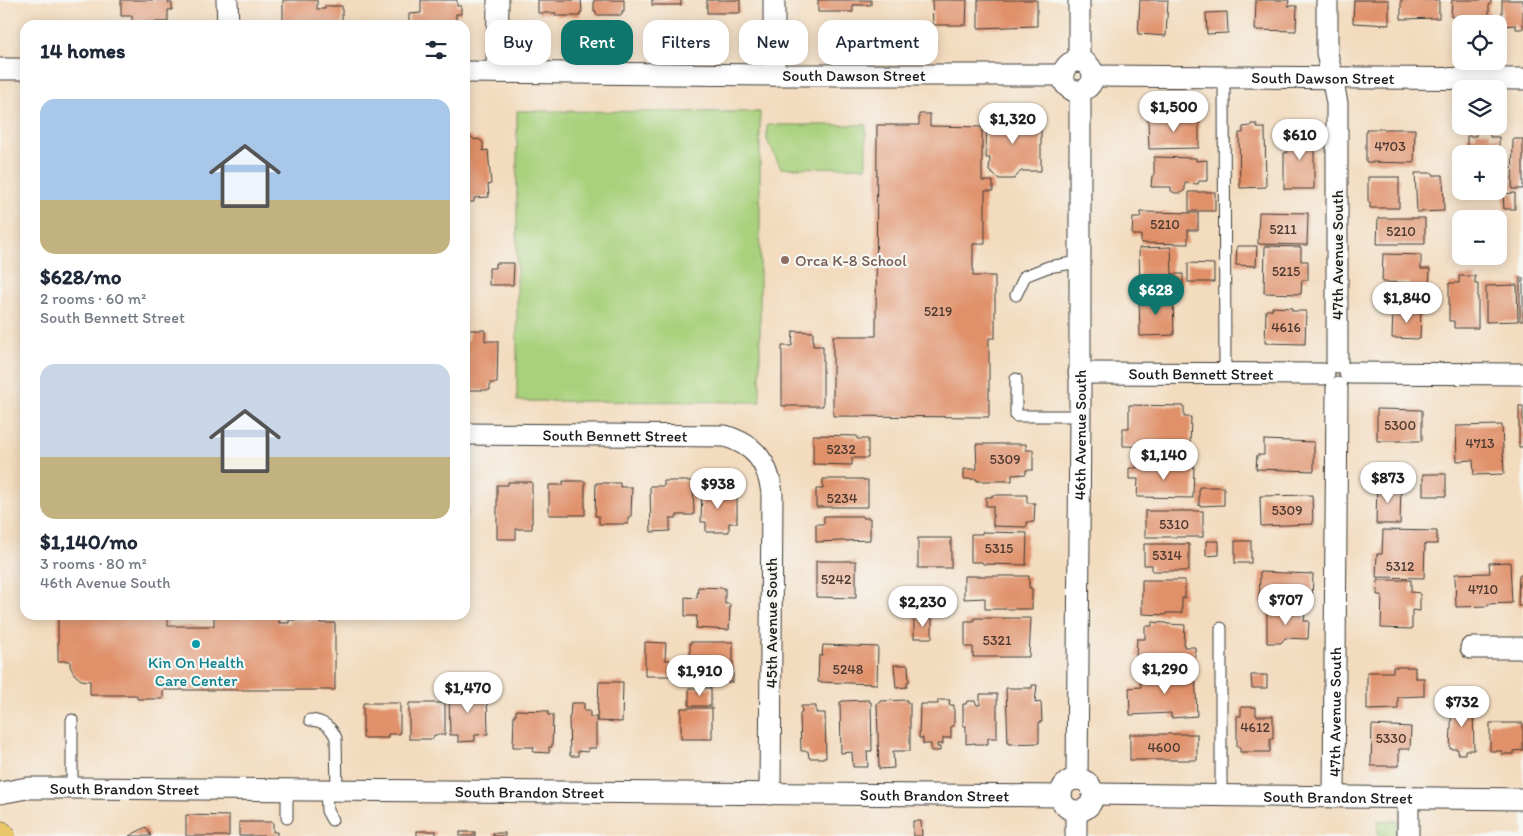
<!DOCTYPE html>
<meta charset="utf-8">
<style>
:root{--surface:#fff;--page:#f2f2f3;--text:#1f2937;--muted:#747a83;--accent:#0f766e}
body{margin:0;font-family:Itim,sans-serif;background:var(--page);color:var(--text);height:100vh;display:flex;flex-direction:column;font-size:19px;white-space:nowrap}
*{box-sizing:border-box;margin:0}
p{font-size:16px;color:var(--muted)}
.icon{flex:none;width:28px;height:28px;fill:none;stroke:currentColor;stroke-width:2;stroke-linecap:round;stroke-linejoin:round}
.map{position:relative;flex:1;overflow:hidden}
.side{position:absolute;left:20px;top:20px;width:450px;height:600px;display:flex;flex-direction:column;background:var(--surface);border-radius:15px;box-shadow:0 2px 12px #0003}
.side>*{flex:none}
.top-card{position:absolute;left:485px;top:20px;width:475px;height:45px;display:flex;gap:10px}
.controls{position:absolute;left:1452px;top:15px;display:grid;gap:10px}
.controls a{display:grid;place-items:center;width:55px;height:55px;border-radius:10px;background:var(--surface);box-shadow:0 2px 12px #0003;font-size:25px}
.price{position:absolute;translate:-50% -42px;padding:0 11px;border-radius:18px;background:#fff;color:#222;font-size:16px;line-height:32px;filter:drop-shadow(0 1px 2px #0008)}
.price::after{content:'';position:absolute;left:50%;top:30px;width:15px;height:11px;margin-left:-8px;background:inherit;clip-path:polygon(0 0,100% 0,50% 100%)}
.price.on{background:var(--accent);color:#fff}
ul{padding:0;list-style:none}
li{display:grid;align-content:center;gap:10px;height:265px;padding:0 20px}
li span{display:grid;place-items:center;height:155px;border-radius:15px;color:#555}
li>.icon{margin-inline-start:auto}
span .icon{width:90px;height:90px;fill:#fffc;stroke-width:1}
li b{font-size:21px}
h2{display:flex;justify-content:space-between;align-items:center;height:60px;padding:0 20px;font-size:21px}
.pill{padding:0 18px;border-radius:15px;background:var(--surface);box-shadow:0 2px 12px #0003;font-size:18px;line-height:45px}
.pill.on{background:var(--accent);color:#fff}
.map>svg:first-child{display:block}
.green{fill:#a9d17d;stroke:#62764c}
.building{fill:#e0916b}
.lines{fill:none;stroke-linecap:round;stroke-linejoin:round}
.service-casing{stroke:#3c3934;stroke-width:13}
.minor-casing{stroke:#3c3934;stroke-width:23}
.primary-casing{stroke:#3c3934;stroke-width:29}
.service{stroke:#fff;stroke-width:11}
.minor{stroke:#fff;stroke-width:21}
.primary{stroke:#e9c769;stroke-width:28}
.education-dot{fill:#8d6e63;stroke:#f6f6f2;stroke-width:2}
.culture-dot{fill:#0f9aa8;stroke:#f6f6f2;stroke-width:2}
.labels{text-anchor:middle;stroke-width:4.5;stroke-linejoin:round;paint-order:stroke}
.number-label{font-size:14px;fill:#4d3930}
.street-label{font-size:16px;fill:#1c1c1c;stroke:#f6f6f2}
.education-label{font-size:16px;fill:#785e54;stroke:#f6f6f2;text-anchor:start}
.culture-label{font-size:16px;fill:#0d838f;stroke:#f6f6f2}
</style>
<div class="map">
<svg width="1523" height="836" viewBox="0 0 1523 836">
<rect width="100%" height="100%" fill="#f6f6f2"/>
<filter id="ink" filterUnits="userSpaceOnUse"><feTurbulence type="fractalNoise" baseFrequency=".02" numOctaves="2"/><feDisplacementMap in="SourceGraphic" scale="10" xChannelSelector="R" yChannelSelector="G"/><feConvolveMatrix kernelMatrix="1 2 1 2 8 2 1 2 1" color-interpolation-filters="sRGB"/></filter>
<filter id="wash" filterUnits="userSpaceOnUse"><feTurbulence type="fractalNoise" baseFrequency=".0096" numOctaves="4" result="noise"/><feDisplacementMap in="SourceGraphic" scale="20" xChannelSelector="R" yChannelSelector="G"/><feGaussianBlur stdDeviation="1.12" result="paint"/><feColorMatrix in="noise" values="0 0 0 0 0 0 0 0 0 0 0 0 0 0 0 0 0 1.4 0 .05"/><feComposite in="paint" operator="in"/></filter>
<g filter="url(#wash)">
<rect width="100%" height="100%" fill="#f3dbbe"/>
<!-- green -->
<g class="green">
<polygon points="517,111 760,112 760,402 517,401"/>
<polygon points="767,125 866,125 866,167 781,168 767,140"/>
<rect x="1378" y="821" width="19" height="15"/>
</g>
<g id="blocks">
<!-- building -->
<g class="building">
<polygon points="121,0 168,0 168,3 172,3 172,10 168,10 168,22 132,22 132,16 121,16"/>
<polygon points="283,0 317,0 317,9 325,9 325,6 342,6 342,23 340,23 340,25 283,25"/>
<polygon points="421,0 457,0 457,6 461,6 461,14 456,14 456,25 409,25 409,14 421,13"/>
<polygon points="538,0 581,0 582,12 580,12 580,16 556,16 556,13 538,13"/>
<polygon points="594,0 624,0 624,11 622,11 622,15 596,15 596,11 594,11"/>
<rect x="652" y="0" width="29" height="5"/>
<rect x="707" y="0" width="33" height="13"/>
<polygon points="818,0 871,0 871,5 853,5 853,12 818,12"/>
<polygon points="932,0 967,0 966,25 933,25"/>
<polygon points="978,0 1037,0 1037,26 978,28"/>
<polygon points="1140,0 1168,0 1166,36 1138,34"/>
<polygon points="1256,0 1289,0 1288,6 1297,6 1296,31 1255,30"/>
<polygon points="1354,0 1389,0 1389,25 1353,23"/>
<polygon points="1401,0 1439,0 1439,18 1401,19"/>
<polygon points="1452,0 1491,0 1491,3 1489,5 1489,18 1480,18 1480,22 1466,21 1466,18 1451,17"/>
<polygon points="1502,0 1523,0 1523,29 1516,29 1516,25 1502,26"/>
<polygon points="1227,12 1228,33 1207,34 1206,13"/>
<polygon points="987,111 1005,111 1005,117 1041,117 1041,171 1021,171 1014,179 999,179 989,171 990,158 986,158"/>
<polygon points="919,114 930,114 930,126 982,127 982,181 993,181 993,191 985,191 985,244 973,244 973,276 995,276 995,338 989,338 989,417 833,416 833,336 876,336 877,125 919,125"/>
<polygon points="1148,118 1199,118 1199,148 1149,149"/>
<polygon points="1251,124 1257,124 1257,128 1265,128 1266,187 1240,188 1239,133 1243,133 1243,127 1251,126"/>
<polygon points="1366,129 1415,129 1414,163 1366,162"/>
<polygon points="1287,132 1314,132 1314,189 1284,189 1284,153 1287,153"/>
<polygon points="1476,132 1490,132 1490,137 1499,137 1499,151 1504,151 1504,166 1499,166 1499,154 1467,154 1467,136 1476,136"/>
<polygon points="470,136 475,140 478,139 483,142 483,151 488,150 491,184 488,185 489,197 474,198 474,202 465,202 465,137"/>
<polygon points="1513,139 1523,139 1523,189 1512,189"/>
<polygon points="1154,157 1196,158 1196,161 1207,160 1207,181 1199,181 1198,184 1185,183 1185,190 1181,193 1175,193 1171,191 1171,187 1151,187 1152,176 1154,176"/>
<polygon points="1415,173 1433,173 1433,175 1443,175 1444,211 1417,212"/>
<polygon points="1368,177 1399,177 1399,208 1370,208 1370,202 1368,202"/>
<rect x="1189" y="192" width="26" height="19"/>
<polygon points="1515,193 1515,209 1504,209 1503,194"/>
<polygon points="1141,212 1198,213 1198,230 1188,230 1188,244 1141,243 1141,235 1132,235 1133,218 1140,218"/>
<polygon points="1259,212 1308,213 1307,245 1258,244"/>
<polygon points="1378,218 1425,218 1425,244 1377,244"/>
<polygon points="1237,246 1257,246 1256,266 1236,265"/>
<polygon points="1265,246 1301,247 1301,261 1308,261 1308,280 1302,280 1301,294 1264,293"/>
<polygon points="1171,247 1172,274 1183,274 1183,285 1140,287 1139,248"/>
<polygon points="1383,254 1421,255 1421,269 1430,269 1429,287 1410,286 1410,283 1382,282"/>
<polygon points="495,263 514,263 513,285 489,285 489,268 495,268"/>
<polygon points="1188,263 1214,264 1214,282 1188,282"/>
<polygon points="1459,276 1475,276 1475,284 1478,284 1478,328 1454,328 1454,321 1449,321 1449,283 1459,283"/>
<rect x="1520" y="278" width="3" height="43"/>
<polygon points="1517,285 1518,321 1486,322 1486,286"/>
<polygon points="1173,296 1174,335 1140,336 1139,297"/>
<polygon points="1272,307 1292,308 1292,311 1306,311 1305,344 1265,343 1266,310 1272,310"/>
<polygon points="1393,310 1421,310 1420,339 1392,338"/>
<polygon points="469,330 485,330 485,341 498,341 497,383 490,383 490,390 468,390 468,384 466,384 466,340 469,340"/>
<polygon points="793,331 813,332 813,346 823,346 823,406 782,406 782,346 792,346"/>
<polygon points="1129,405 1184,406 1184,417 1191,417 1190,447 1123,446 1123,428 1129,428"/>
<rect x="1519" y="406" width="4" height="41"/>
<polygon points="1377,409 1422,410 1422,441 1377,441"/>
<polygon points="1502,425 1504,474 1474,475 1473,460 1457,461 1456,426"/>
<polygon points="813,435 857,436 857,439 868,439 868,458 852,458 852,465 813,464"/>
<polygon points="1264,440 1314,442 1314,471 1256,469 1257,455 1264,455"/>
<polygon points="976,444 1026,444 1026,450 1033,450 1033,470 1026,470 1026,474 1012,475 1012,481 977,481 977,479 964,479 964,469 977,469"/>
<polygon points="1137,465 1194,466 1193,498 1137,497 1138,479 1129,479 1129,468 1137,468"/>
<rect x="1423" y="474" width="23" height="22"/>
<polygon points="823,479 863,479 863,480 868,480 868,507 816,507 816,489 823,489"/>
<polygon points="563,481 585,481 585,515 549,515 549,485 563,485"/>
<polygon points="664,481 693,481 694,515 677,515 677,518 670,518 670,531 651,532 650,486 664,486"/>
<polygon points="508,482 532,482 532,529 516,529 516,539 497,539 497,485 508,485"/>
<polygon points="596,483 620,483 620,487 632,487 631,517 628,517 628,524 599,524 599,516 595,516"/>
<polygon points="1377,483 1401,483 1400,524 1376,524"/>
<rect x="465" y="485" width="4" height="31"/>
<polygon points="1199,487 1224,487 1224,505 1199,506"/>
<polygon points="702,488 726,488 726,494 737,494 737,523 729,523 729,532 706,532 706,522 701,522"/>
<polygon points="992,495 1027,495 1027,503 1035,503 1034,522 1027,522 1027,527 993,526 993,506 986,506 986,497 992,497"/>
<polygon points="1312,495 1313,524 1261,526 1260,496"/>
<rect x="1145" y="511" width="58" height="26"/>
<polygon points="824,516 863,516 863,518 870,518 870,540 816,542 816,524 824,524"/>
<polygon points="1383,530 1437,531 1437,544 1425,544 1424,578 1376,577 1377,554 1382,554"/>
<polygon points="982,532 1027,533 1026,565 983,564 982,562 971,562 971,534 982,534"/>
<rect x="918" y="538" width="33" height="30"/>
<polygon points="1206,541 1219,541 1219,555 1206,556"/>
<rect x="1235" y="541" width="16" height="22"/>
<polygon points="1144,544 1189,544 1189,571 1152,571 1152,565 1144,565"/>
<polygon points="816,561 856,561 856,598 816,597"/>
<polygon points="1510,562 1512,603 1488,604 1488,606 1456,607 1455,574 1490,573 1489,563"/>
<polygon points="1260,572 1313,574 1312,605 1259,603"/>
<polygon points="1519,575 1523,575 1523,606 1518,606"/>
<polygon points="964,576 1029,576 1029,588 1032,588 1032,609 985,609 985,598 964,599"/>
<polygon points="1142,580 1185,580 1185,598 1182,598 1182,613 1166,613 1166,615 1142,614"/>
<polygon points="1378,580 1411,580 1411,592 1420,593 1420,611 1412,610 1412,629 1381,628 1382,595 1377,595"/>
<polygon points="698,587 725,588 725,604 730,604 729,630 696,628 697,616 685,616 685,597 697,598"/>
<polygon points="1267,610 1305,611 1304,621 1309,621 1308,639 1285,638 1281,643 1267,643"/>
<polygon points="58,615 168,615 168,626 214,626 214,615 279,615 279,623 289,623 289,620 320,620 320,623 335,623 335,690 163,690 163,699 137,699 137,695 90,695 90,681 81,680 74,674 70,666 70,661 58,661"/>
<rect x="914" y="618" width="18" height="20"/>
<polygon points="974,618 1031,618 1029,657 973,657 973,647 965,647 965,621 974,621"/>
<polygon points="1152,622 1167,623 1167,624 1185,625 1184,647 1195,647 1195,659 1136,657 1137,639 1145,639 1145,626 1152,626"/>
<polygon points="645,642 666,643 665,660 671,660 671,676 645,676"/>
<rect x="690" y="642" width="43" height="40"/>
<polygon points="823,645 878,647 877,684 818,682 819,656 822,656"/>
<polygon points="894,665 908,665 909,682 907,682 907,687 896,688"/>
<polygon points="1393,667 1415,667 1415,678 1424,678 1424,696 1398,697 1398,709 1367,710 1367,672 1393,672"/>
<polygon points="1195,671 1197,716 1171,718 1171,713 1130,715 1129,688 1141,687 1140,673"/>
<polygon points="1251,675 1267,675 1267,688 1252,688"/>
<polygon points="599,682 623,682 622,722 597,721"/>
<polygon points="1032,685 1037,685 1035,703 1041,702 1042,722 1039,722 1039,743 1008,744 1006,688 1032,688"/>
<rect x="689" y="688" width="22" height="18"/>
<polygon points="449,690 487,690 488,734 475,735 475,741 458,742 458,735 450,735"/>
<polygon points="980,694 997,694 997,738 988,738 988,744 975,744 975,743 966,744 966,726 963,726 963,704 966,704 967,701 975,701 977,705 980,705"/>
<polygon points="869,700 869,702 871,702 872,751 867,751 868,767 853,767 852,752 841,753 840,702 842,702 842,701"/>
<polygon points="907,700 907,703 910,703 910,751 893,751 894,768 879,769 877,703 880,703 880,701"/>
<polygon points="938,700 950,700 949,705 954,705 954,726 951,726 951,738 943,738 943,744 937,744 937,747 940,747 940,751 931,751 931,744 923,744 923,738 919,738 920,704 938,704"/>
<polygon points="363,703 400,703 400,734 388,734 388,738 363,738"/>
<polygon points="409,703 445,703 445,735 434,735 433,739 409,739"/>
<polygon points="571,703 584,703 584,711 590,711 590,717 596,717 596,748 588,748 588,752 578,751 578,756 570,756 569,717 570,717"/>
<polygon points="1452,705 1473,705 1474,750 1465,750 1465,754 1458,754 1458,749 1450,749"/>
<polygon points="801,706 816,706 816,713 825,713 826,758 809,758 808,751 801,751 800,713 802,713"/>
<polygon points="1241,707 1256,707 1256,716 1273,716 1273,739 1270,739 1270,752 1240,752 1240,747 1237,747 1237,716 1241,716"/>
<rect x="681" y="708" width="31" height="31"/>
<polygon points="516,710 548,711 548,715 553,715 552,747 549,747 549,753 533,752 534,747 513,747 514,715 516,715"/>
<polygon points="1490,723 1523,723 1523,750 1514,751 1514,754 1502,754 1502,751 1490,751"/>
<polygon points="1372,725 1411,727 1410,749 1399,749 1399,766 1371,766"/>
<rect x="1130" y="734" width="67" height="26"/>
<polygon points="186,815 229,816 229,836 186,836"/>
<polygon points="913,821 921,821 922,836 913,836"/>
<polygon points="239,822 273,822 273,832 277,832 277,836 239,836"/>
<polygon points="146,827 151,836 129,836"/>
<rect x="417" y="831" width="19" height="5"/>
<rect x="460" y="832" width="15" height="4"/>
<rect x="493" y="833" width="12" height="3"/>
</g>
</g>
</g>
<g filter="url(#ink)">
<use href="#blocks" fill-opacity="0" stroke="#3c3934" stroke-width="1"/>
<g class="lines">
<defs>
<g id="service">
<polyline points="1224,76 1225,374"/>
<polyline points="1016,295 1025,276 1048,267 1079,262"/>
<polyline points="1016,379 1016,416 1080,416"/>
<path d="M310 720C323 721 331 726 336 738L337 790"/>
<polyline points="72,788 72,720"/>
<polyline points="287,790 287,818"/>
<polyline points="326,790 327,811 332,820"/>
<polyline points="1221,796 1221,628"/>
</g>
<g id="minor">
<polyline points="227,0 228,25"/>
<polyline points="1327,0 1327,53 1337,103 1337,362"/>
<circle cx="1078" cy="76" r="15"/>
<polyline points="1079,61 1079,0"/>
<polyline points="0,69 25,69"/>
<path id="s1" d="M465 72 774 75H1062"/>
<polyline points="497,72 498,0"/>
<polyline points="774,75 774,0"/>
<path id="s2" d="M1093 76 1523 79"/>
<path id="s3" d="M1079 373 1324 374"/>
<polyline points="1350,373 1523,374"/>
<path id="s4" d="M465 434 725 436C755 445 768 462 772 493L770 794"/>
<polyline points="1471,648 1523,648"/>
<circle cx="1077" cy="795" r="16"/>
<path id="s5" d="M1077 779 1080 416V92"/>
<path id="s6" d="M0 793 27 788H72L1061 796"/>
<path id="s7" d="M1093 794 1523 799"/>
<path id="s8" d="M1334 797 1337 388"/>
<polyline points="1408,798 1408,836"/>
<polyline points="1076,811 1076,836"/>
</g>
<polyline id="primary" points="0,835 1,836"/>
</defs>
<!-- service casing -->
<use href="#service" class="service-casing"/>
<!-- minor casing -->
<use href="#minor" class="minor-casing"/>
<!-- primary casing -->
<use href="#primary" class="primary-casing"/>
<!-- service -->
<use href="#service" class="service"/>
<!-- minor -->
<use href="#minor" class="minor"/>
<!-- primary -->
<use href="#primary" class="primary"/>
</g>
</g>
<!-- markers -->
<circle class="education-dot" cx="785" cy="260" r="5"/>
<circle class="culture-dot" cx="196" cy="644" r="5"/>
<g class="labels">
<!-- number labels -->
<g class="number-label">
<text x="1390" y="151">4703</text>
<text x="1165" y="229">5210</text>
<text x="1283" y="234">5211</text>
<text x="1401" y="236">5210</text>
<text x="1286" y="276">5215</text>
<text x="938" y="316">5219</text>
<text x="1286" y="332">4616</text>
<text x="1400" y="430">5300</text>
<text x="1480" y="448">4713</text>
<text x="841" y="454">5232</text>
<text x="1005" y="464">5309</text>
<text x="842" y="503">5234</text>
<text x="1287" y="515">5309</text>
<text x="1174" y="529">5310</text>
<text x="999" y="553">5315</text>
<text x="1167" y="560">5314</text>
<text x="1400" y="571">5312</text>
<text x="836" y="584">5242</text>
<text x="1483" y="594">4710</text>
<text x="997" y="645">5321</text>
<text x="848" y="674">5248</text>
<text x="1255" y="732">4612</text>
<text x="1391" y="743">5330</text>
<text x="1164" y="752">4600</text>
</g>
<!-- street labels -->
<g class="street-label">
<text dy="6" stroke="none"><textPath href="#s1" startOffset="389">South Dawson Street</textPath></text>
<text dy="6" stroke="none"><textPath href="#s2" startOffset="230">South Dawson Street</textPath></text>
<text transform="translate(1337 255) rotate(-90)" y="6">47th Avenue South</text>
<text dy="6" stroke="none"><textPath href="#s3" startOffset="122">South Bennett Street</textPath></text>
<text dy="6" stroke="none"><textPath href="#s4" startOffset="150">South Bennett Street</textPath></text>
<text dy="6" stroke="none"><textPath href="#s5" startOffset="344">46th Avenue South</textPath></text>
<text transform="translate(771 623) rotate(-90)" y="6">45th Avenue South</text>
<text dy="6" stroke="none"><textPath href="#s8" startOffset="85">47th Avenue South</textPath></text>
<text dy="6" stroke="none"><textPath href="#s6" startOffset="125">South Brandon Street</textPath></text>
<text dy="6" stroke="none"><textPath href="#s6" startOffset="530">South Brandon Street</textPath></text>
<text dy="6" stroke="none"><textPath href="#s6" startOffset="935">South Brandon Street</textPath></text>
<text dy="6" stroke="none"><textPath href="#s7" startOffset="245">South Brandon Street</textPath></text>
</g>
<!-- education labels -->
<g class="education-label">
<text x="795" y="266">Orca K-8 School</text>
</g>
<!-- culture labels -->
<g class="culture-label">
<text x="196" y="668">Kin On Health<tspan x="196" dy="18">Care Center</tspan></text>
</g>
</g>
</svg>
<div class="controls">
<a><svg class="icon" aria-label="locate" viewBox="0 0 24 24"><circle cx="12" cy="12" r="6"/><path d="M12 2v4M12 18v4M2 12h4M18 12h4"/></svg></a>
<a><svg class="icon" aria-label="layers" viewBox="0 0 24 24"><path d="M12 4l9 5-9 5-9-5zM3 14l9 5 9-5"/></svg></a>
<a>+</a>
<a>−</a>
</div>
<b class="price" style="left:1174px;top:133px">$1,500</b>
<b class="price" style="left:1013px;top:145px">$1,320</b>
<b class="price" style="left:1300px;top:161px">$610</b>
<b class="price on" style="left:1156px;top:316px">$628</b>
<b class="price" style="left:1407px;top:324px">$1,840</b>
<b class="price" style="left:1164px;top:481px">$1,140</b>
<b class="price" style="left:1388px;top:504px">$873</b>
<b class="price" style="left:718px;top:510px">$938</b>
<b class="price" style="left:1286px;top:626px">$707</b>
<b class="price" style="left:923px;top:628px">$2,230</b>
<b class="price" style="left:1165px;top:695px">$1,290</b>
<b class="price" style="left:700px;top:697px">$1,910</b>
<b class="price" style="left:468px;top:714px">$1,470</b>
<b class="price" style="left:1462px;top:728px">$732</b>
<div class="top-card">
<a class="pill">Buy</a>
<a class="pill on">Rent</a>
<a class="pill">Filters</a>
<a class="pill">New</a>
<a class="pill">Apartment</a>
</div>
<section class="side">
<h2>14 homes<svg class="icon" aria-label="filters" viewBox="0 0 24 24"><path d="M4 7h16M4 17h16"/><circle cx="9" cy="7" r="2"/><circle cx="15" cy="17" r="2"/></svg></h2>
<ul>
<li><span style="background:linear-gradient(#a9c7e8 65%,#c2b280 0)"><svg class="icon" aria-label="home" viewBox="0 0 24 24"><path d="M3 11l9-7 9 7M6 9v11h12V9"/></svg></span><div><b>$628/mo</b><p>2 rooms · 60 m²</p><p>South Bennett Street</p></div></li>
<li><span style="background:linear-gradient(#c9d6e8 60%,#c2b280 0)"><svg class="icon" aria-label="home" viewBox="0 0 24 24"><path d="M3 11l9-7 9 7M6 9v11h12V9"/></svg></span><div><b>$1,140/mo</b><p>3 rooms · 80 m²</p><p>46th Avenue South</p></div></li>
</ul>
</section>
</div>
